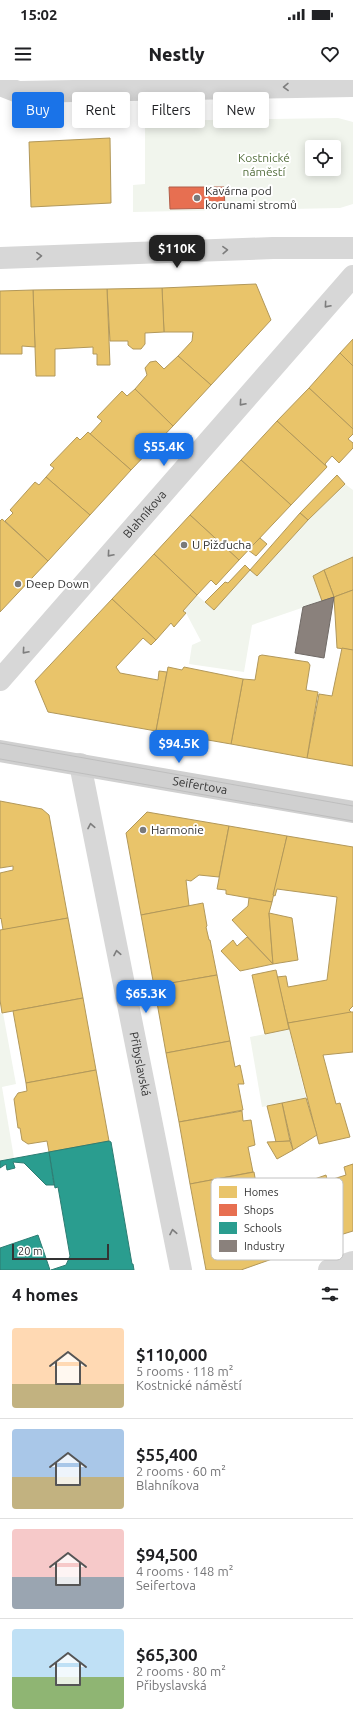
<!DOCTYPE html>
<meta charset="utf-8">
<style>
:root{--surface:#fff;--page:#f2f2f2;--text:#202124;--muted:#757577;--line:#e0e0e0;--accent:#1a73e8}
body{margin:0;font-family:Ubuntu,sans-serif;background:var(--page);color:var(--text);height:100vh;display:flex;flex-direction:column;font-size:15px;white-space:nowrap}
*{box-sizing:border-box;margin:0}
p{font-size:13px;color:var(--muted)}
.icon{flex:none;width:22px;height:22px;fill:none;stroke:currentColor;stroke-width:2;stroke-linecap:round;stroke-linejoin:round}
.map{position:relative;height:1190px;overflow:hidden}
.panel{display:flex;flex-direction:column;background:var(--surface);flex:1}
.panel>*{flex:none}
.guide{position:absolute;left:12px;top:12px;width:329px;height:36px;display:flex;gap:8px}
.controls{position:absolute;left:305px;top:60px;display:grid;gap:8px}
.controls a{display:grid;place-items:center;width:36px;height:36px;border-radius:4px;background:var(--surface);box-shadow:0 2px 10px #0003;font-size:20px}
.scale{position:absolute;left:12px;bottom:10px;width:97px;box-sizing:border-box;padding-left:4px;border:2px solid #333;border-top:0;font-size:11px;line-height:14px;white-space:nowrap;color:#333;-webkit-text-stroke:3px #fff;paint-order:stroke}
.price{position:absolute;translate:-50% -34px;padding:0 9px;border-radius:8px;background:var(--accent);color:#fff;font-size:13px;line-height:26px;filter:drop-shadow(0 1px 2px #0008)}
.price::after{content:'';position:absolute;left:50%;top:24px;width:12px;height:9px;margin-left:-6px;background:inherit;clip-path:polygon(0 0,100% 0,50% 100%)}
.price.selected{background:#222;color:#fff}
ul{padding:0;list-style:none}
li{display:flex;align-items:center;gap:12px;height:100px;padding:0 12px}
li+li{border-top:1px solid var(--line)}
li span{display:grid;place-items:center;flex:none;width:112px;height:80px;border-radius:4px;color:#555}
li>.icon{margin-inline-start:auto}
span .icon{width:48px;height:48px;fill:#fffc;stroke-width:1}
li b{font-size:17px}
h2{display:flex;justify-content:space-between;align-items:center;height:48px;padding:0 12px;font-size:17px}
.tag{padding:0 14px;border-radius:4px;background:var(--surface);box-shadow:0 2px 10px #0003;font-size:14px;line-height:36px}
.tag.selected{background:var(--accent);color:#fff}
.status{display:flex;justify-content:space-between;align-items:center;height:28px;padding:0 20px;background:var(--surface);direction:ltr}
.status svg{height:11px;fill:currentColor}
header{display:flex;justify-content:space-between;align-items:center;height:52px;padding:0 12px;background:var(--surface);font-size:18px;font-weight:800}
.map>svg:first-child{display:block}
.green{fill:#f1f5ed;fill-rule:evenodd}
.homes{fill:#e9c46a;stroke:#b2985a}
.shops{fill:#e76f51;stroke:#b15d48}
.schools{fill:#2a9d8f;stroke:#2d7d73}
.industry{fill:#8a817c;stroke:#706a66}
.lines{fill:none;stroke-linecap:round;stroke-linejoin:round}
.street{stroke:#d7d7d7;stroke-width:22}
.secondary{stroke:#d0d0d0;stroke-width:22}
.tram{stroke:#bebebe;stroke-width:1}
.oneway{stroke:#7d7d7d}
.poi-dot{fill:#7a7a7a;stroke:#fff;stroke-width:1.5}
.labels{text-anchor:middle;stroke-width:4;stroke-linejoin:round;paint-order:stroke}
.park-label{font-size:12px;fill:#56703f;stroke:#fff}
.poi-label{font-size:12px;fill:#333;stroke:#fff;text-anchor:start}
.street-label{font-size:12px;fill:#333;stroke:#fff}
.key{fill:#fff;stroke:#c2c2c2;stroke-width:1}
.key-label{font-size:11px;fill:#333}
</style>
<div class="status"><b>15:02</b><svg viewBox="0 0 49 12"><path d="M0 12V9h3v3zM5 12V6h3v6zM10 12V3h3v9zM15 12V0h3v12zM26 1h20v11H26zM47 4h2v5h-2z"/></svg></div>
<header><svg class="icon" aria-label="menu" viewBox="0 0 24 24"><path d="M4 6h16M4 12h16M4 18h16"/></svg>Nestly<svg class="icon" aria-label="heart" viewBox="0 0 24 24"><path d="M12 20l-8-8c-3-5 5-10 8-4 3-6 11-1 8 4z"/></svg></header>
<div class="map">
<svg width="353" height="1190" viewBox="0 0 353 1190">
<rect width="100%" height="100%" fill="#fff"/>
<!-- green -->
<g class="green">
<path d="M338 38 353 42V124L340 128 133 132V105L145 104V41ZM312 67H334V89H312ZM169 107H224L225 128 170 129Z"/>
<polygon points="345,404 353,410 353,477 313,496 322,521 252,545 244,592 189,584 192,565 201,561 186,533 183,531 197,515 214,530 250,490 257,496 308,440"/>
<polygon points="0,933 3,933 16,1004 2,1007 14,1078 0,1081"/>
<polygon points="289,949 306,1018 262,1027 250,957"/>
</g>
<!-- homes -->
<g class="homes">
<polygon points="110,58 111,123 31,127 29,62"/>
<polygon points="256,204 271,240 211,305 178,276 192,261 193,252 164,252 162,208"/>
<polygon points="162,208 164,252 145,253 145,264 141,269 133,269 128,265 128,261 110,261 107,209"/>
<polygon points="107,209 110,285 97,285 97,274 93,274 93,267 55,269 55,296 36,296 33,210"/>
<polygon points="33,210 35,267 22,266 22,274 0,274 0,211"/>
<polygon points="353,259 353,286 340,273"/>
<polygon points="340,273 353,286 353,349 309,308"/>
<polygon points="178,276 211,305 173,346 135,309 147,295 145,288 150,282 156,281 164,289"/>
<polygon points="309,308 353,349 353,354 348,359 353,363 353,368 339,383 332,376 325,384 327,387 277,341"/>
<polygon points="135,309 173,346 131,390 90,354 102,341 97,337 122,311 127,316"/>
<polygon points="277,341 327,387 291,425 241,380"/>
<polygon points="88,352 131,390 90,435 46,397 54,388 50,385 77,357 80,360"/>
<polygon points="241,380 291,425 239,480 190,435"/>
<polygon points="337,395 345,404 308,440 300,433"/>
<polygon points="46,397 90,435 48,481 5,441 13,433 10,430 35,402 39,405"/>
<polygon points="300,433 308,440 257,496 250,490"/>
<polygon points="190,435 239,480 216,505 211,500 197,515 154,474"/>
<polygon points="2,439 48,481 0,532 0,441"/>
<polygon points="260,458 267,464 256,476 248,470"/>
<polygon points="154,474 197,515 183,531 186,533 174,547 171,543 156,560 112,519"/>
<polygon points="353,477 353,510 334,517 324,490"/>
<polygon points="245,485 250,490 214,530 205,522 225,502 228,503"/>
<polygon points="324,490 334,517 322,521 313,496"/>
<polygon points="353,510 353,570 337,568 334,517"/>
<polygon points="112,519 156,560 151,565 143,558 116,587 120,593 158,600 159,591 167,592 156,651 48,632 35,601"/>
<polygon points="342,568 353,570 353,686 307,678 319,614 332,616"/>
<polygon points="262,575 308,582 310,585 306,610 318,612 307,678 231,664 243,599 255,600 259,576"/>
<polygon points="168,587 182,590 184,587 243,599 231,664 156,651"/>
<polygon points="0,721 42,729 49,735 68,838 3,850 1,838 0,839 0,793 13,790 13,786 0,788"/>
<polygon points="147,732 229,746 219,797 199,795 191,801 186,800 189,826 141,835 126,753"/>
<polygon points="229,746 287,756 272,822 226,814 226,810 217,809"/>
<polygon points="287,756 353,767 353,926 349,930 352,933 288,943 277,897 286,896 288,907 327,900 337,817 277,809 275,816 273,815"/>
<polygon points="249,818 272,822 269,833 273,884 232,840 248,826"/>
<polygon points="203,823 207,846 206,847 209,860 210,860 217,895 154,906 141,835"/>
<polygon points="269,833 292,838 298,880 273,884"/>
<polygon points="68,838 83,918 2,933 0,920 0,850"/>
<polygon points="247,857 273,884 240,891 221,871 233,860 237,866"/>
<polygon points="276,890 289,949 265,954 252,895"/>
<polygon points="217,895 230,961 166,973 154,906"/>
<polygon points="83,918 96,990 26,1003 13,931"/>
<polygon points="351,932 353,932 353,972 323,975 336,1024 340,1023 350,1057 319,1064 288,943"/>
<polygon points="230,961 235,987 240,985 244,1004 238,1004 243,1030 179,1042 166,973"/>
<polygon points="96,990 109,1061 49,1072 47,1061 28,1064 22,1060 20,1048 18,1048 14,1019 18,1013 27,1011 26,1003"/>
<polygon points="306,1018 317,1055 293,1070 282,1023"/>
<polygon points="282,1023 290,1061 276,1062 267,1026"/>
<polygon points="242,1031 243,1041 251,1040 255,1065 248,1067 253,1092 190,1104 179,1042"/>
<polygon points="290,1061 293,1070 277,1079 267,1062"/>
<polygon points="353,1084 353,1151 340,1155 327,1101 346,1095 344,1087"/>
<polygon points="254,1092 258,1115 274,1110 275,1113 326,1095 340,1155 241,1190 206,1190 190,1104"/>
</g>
<!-- shops -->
<polygon class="shops" points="169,107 224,107 225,128 170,129"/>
<!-- schools -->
<g class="schools">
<polygon points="109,1061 111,1062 132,1184 133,1184 134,1190 51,1190 66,1185 70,1176 58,1107 55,1108 49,1072"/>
<polygon points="49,1072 54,1105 46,1105 24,1083 13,1082 15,1088 7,1090 6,1084 0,1088 0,1081"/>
<polygon points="38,1155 50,1190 0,1190 0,1168"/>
</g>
<!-- industry -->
<polygon class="industry" points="334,517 324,578 295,573 303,527"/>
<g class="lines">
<!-- street -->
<g class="street">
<polyline points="0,5 18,12 353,6"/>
<polyline points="0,178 273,168 353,168"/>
<path id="s1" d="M0 600 353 196"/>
<path id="s2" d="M80 684 181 1190"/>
<polyline points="329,1190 353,1182"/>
</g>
<!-- secondary -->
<path class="secondary" id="s3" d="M0 671 353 732"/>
<!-- tram -->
<g class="tram">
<polyline points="0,663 353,726"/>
<polyline points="0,679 353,741"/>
</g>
</g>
<!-- one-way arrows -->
<defs><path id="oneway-chevron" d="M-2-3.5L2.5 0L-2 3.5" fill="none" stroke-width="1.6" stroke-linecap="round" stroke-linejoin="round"/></defs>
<g class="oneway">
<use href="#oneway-chevron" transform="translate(286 7) rotate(179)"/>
<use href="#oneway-chevron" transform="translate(225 170) rotate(-2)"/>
<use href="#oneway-chevron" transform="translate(39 176) rotate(-2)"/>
<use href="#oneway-chevron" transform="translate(327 225) rotate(131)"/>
<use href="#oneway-chevron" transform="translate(242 323) rotate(131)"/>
<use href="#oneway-chevron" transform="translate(110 474) rotate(131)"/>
<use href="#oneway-chevron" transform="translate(25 571) rotate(131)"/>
<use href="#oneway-chevron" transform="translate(91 746) rotate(-101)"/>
<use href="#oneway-chevron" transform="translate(117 873) rotate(-101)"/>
<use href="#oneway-chevron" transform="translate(173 1152) rotate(-101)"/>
</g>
<!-- markers -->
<g class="poi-dot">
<circle cx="197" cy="118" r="4"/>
<circle cx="184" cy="465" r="4"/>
<circle cx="18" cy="504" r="4"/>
<circle cx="143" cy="750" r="4"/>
</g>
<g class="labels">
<!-- park labels -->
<g class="park-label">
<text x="264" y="82">Kostnické<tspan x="264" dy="14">náměstí</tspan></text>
</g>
<!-- poi labels -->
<g class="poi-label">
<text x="205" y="115">Kavárna pod<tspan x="205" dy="14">korunami stromů</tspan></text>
<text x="192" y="469">U Pižďucha</text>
<text x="26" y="508">Deep Down</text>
<text x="151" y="754">Harmonie</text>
</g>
<!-- street labels -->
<g class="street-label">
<text dy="4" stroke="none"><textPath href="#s1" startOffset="220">Blahníkova</textPath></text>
<text dy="4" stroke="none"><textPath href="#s3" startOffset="203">Seifertova</textPath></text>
<text dy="4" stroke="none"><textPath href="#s2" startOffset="306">Přibyslavská</textPath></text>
</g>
</g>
<!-- legend -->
<rect x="211" y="1098" width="132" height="82" rx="6" class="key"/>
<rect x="219" y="1106" width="18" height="12" fill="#e9c46a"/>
<rect x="219" y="1124" width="18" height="12" fill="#e76f51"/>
<rect x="219" y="1142" width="18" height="12" fill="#2a9d8f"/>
<rect x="219" y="1160" width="18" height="12" fill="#8a817c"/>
<g class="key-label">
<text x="244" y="1116">Homes</text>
<text x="244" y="1134">Shops</text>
<text x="244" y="1152">Schools</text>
<text x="244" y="1170">Industry</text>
</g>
</svg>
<div class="controls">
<a><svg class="icon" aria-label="locate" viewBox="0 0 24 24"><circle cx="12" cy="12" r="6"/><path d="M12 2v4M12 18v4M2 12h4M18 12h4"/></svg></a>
</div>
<div class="scale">20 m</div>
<b class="price selected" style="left:177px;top:189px">$110K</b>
<b class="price" style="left:164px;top:387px">$55.4K</b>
<b class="price" style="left:179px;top:684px">$94.5K</b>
<b class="price" style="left:146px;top:934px">$65.3K</b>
<div class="guide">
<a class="tag selected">Buy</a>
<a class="tag">Rent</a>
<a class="tag">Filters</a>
<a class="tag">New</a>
</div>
</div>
<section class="panel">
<h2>4 homes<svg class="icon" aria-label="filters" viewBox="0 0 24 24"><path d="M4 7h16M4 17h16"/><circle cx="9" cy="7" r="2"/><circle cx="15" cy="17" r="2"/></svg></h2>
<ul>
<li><span style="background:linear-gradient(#ffd9b3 70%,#c2b280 0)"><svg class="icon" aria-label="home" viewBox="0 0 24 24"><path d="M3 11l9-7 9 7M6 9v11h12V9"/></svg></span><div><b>$110,000</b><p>5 rooms · 118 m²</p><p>Kostnické náměstí</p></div></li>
<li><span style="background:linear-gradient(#a9c7e8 60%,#c2b280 0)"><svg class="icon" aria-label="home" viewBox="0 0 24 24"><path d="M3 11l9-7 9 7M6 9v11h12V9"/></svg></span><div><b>$55,400</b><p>2 rooms · 60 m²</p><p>Blahníkova</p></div></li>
<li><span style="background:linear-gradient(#f6c9c9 60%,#9aa5b1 0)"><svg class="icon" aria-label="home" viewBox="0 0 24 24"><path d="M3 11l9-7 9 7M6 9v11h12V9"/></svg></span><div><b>$94,500</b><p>4 rooms · 148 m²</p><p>Seifertova</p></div></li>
<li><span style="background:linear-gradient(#bfe0f5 60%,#8fb573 0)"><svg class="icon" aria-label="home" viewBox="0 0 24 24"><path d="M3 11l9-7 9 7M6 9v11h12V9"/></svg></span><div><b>$65,300</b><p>2 rooms · 80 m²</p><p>Přibyslavská</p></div></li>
</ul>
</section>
